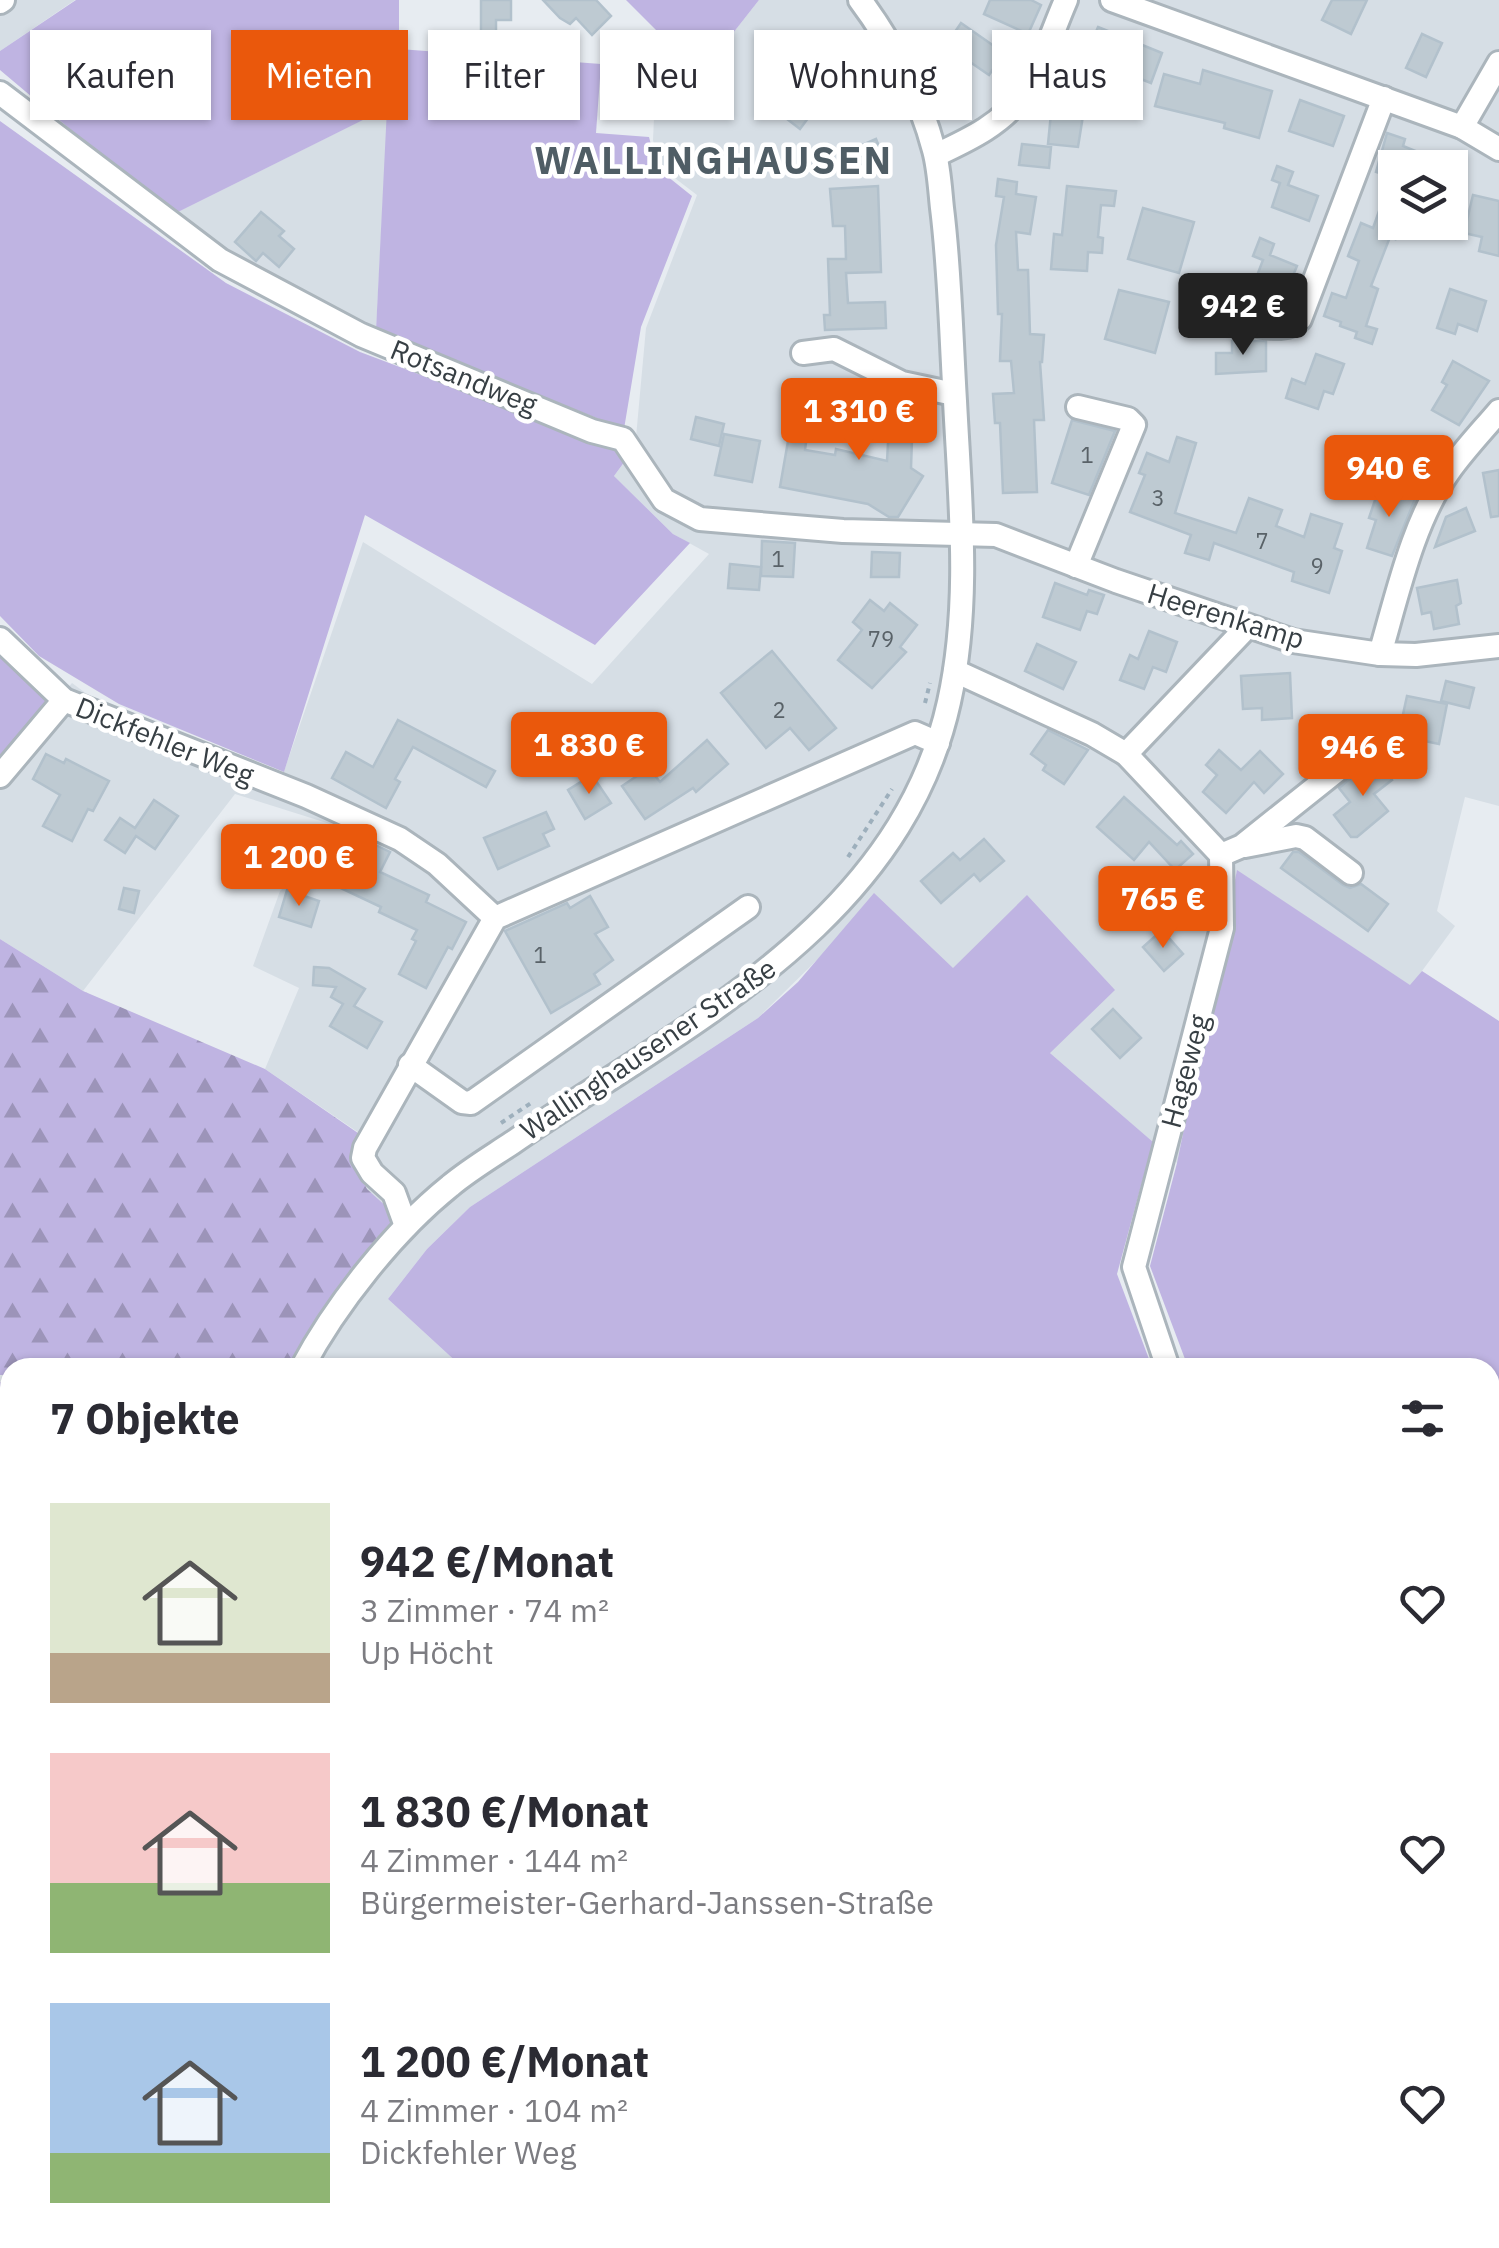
<!DOCTYPE html>
<html lang="de">
<meta charset="utf-8">
<style>
:root{--surface:#fff;--page:#f2f2f3;--text:#2b2b33;--muted:#7c7c81;--accent:#ea580c}
body{margin:0;font-family:"IBM Plex Sans",sans-serif;background:var(--page);color:var(--text);height:100vh;display:flex;flex-direction:column;font-size:38px;white-space:nowrap}
*{box-sizing:border-box;margin:0}
p{font-size:32px;color:var(--muted)}
.icon{flex:none;width:55px;height:55px;fill:none;stroke:currentColor;stroke-width:2;stroke-linecap:round;stroke-linejoin:round}
.map{position:relative;flex:1;overflow:hidden}
.details{position:absolute;left:0px;top:1358px;width:1500px;height:892px;display:flex;flex-direction:column;background:var(--surface);border-radius:30px 30px 0 0;box-shadow:0 2px 8px #0004}
.details>*{flex:none}
.hud{position:absolute;left:30px;top:30px;width:1440px;height:90px;display:flex;gap:20px}
.fabs{position:absolute;left:1378px;top:150px;display:grid;gap:20px}
.fabs a{display:grid;place-items:center;width:90px;height:90px;border-radius:0px;background:var(--surface);box-shadow:0 2px 8px #0004;font-size:50px}
.price{position:absolute;translate:-50% -85px;padding:0 22px;border-radius:10px;background:var(--accent);color:#fff;font-size:32px;line-height:65px;filter:drop-shadow(0 2px 5px #0008)}
.price::after{content:'';position:absolute;left:50%;top:60px;width:30px;height:22px;margin-left:-15px;background:inherit;clip-path:polygon(0 0,100% 0,50% 100%)}
.price.active{background:#222;color:#fff}
ul{padding:0;list-style:none}
li{display:flex;align-items:center;gap:30px;height:250px;padding:0 50px}
li span{display:grid;place-items:center;flex:none;width:280px;height:200px;border-radius:0px;color:#555}
li>.icon{margin-inline-start:auto}
span .icon{width:120px;height:120px;fill:#fffc;stroke-width:1}
li b{font-size:42px}
h2{display:flex;justify-content:space-between;align-items:center;height:120px;padding:0 50px;font-size:42px}
.pill{padding:0 35px;border-radius:0px;background:var(--surface);box-shadow:0 2px 8px #0004;font-size:35px;line-height:90px}
.pill.active{background:var(--accent);color:#fff}
.map>svg:first-child{display:block}
.residential{fill:#d6dee5;fill-rule:evenodd}
.industrial{fill:#d9dee1}
.grass{fill:#bfb4e2}
.forest{fill:url(#forest-firs)}
.building{fill:#becad2;stroke:#b2c1cc;stroke-width:2.5}
.lines{fill:none;stroke-linecap:round;stroke-linejoin:round}
.minor-casing{stroke:#abb5bc;stroke-width:28}
.path{stroke:#9dafbc;stroke-width:4;stroke-dasharray:5 5;stroke-linecap:butt}
.minor{stroke:#fff;stroke-width:22}
.labels{text-anchor:middle;stroke-width:9;stroke-linejoin:round;paint-order:stroke}
.number-label{font-size:22px;fill:#596268}
.street-label{font-size:28px;fill:#373f44;stroke:#fff}
.district-label{font-size:38px;font-weight:bold;letter-spacing:2.5px;fill:#4f5d65;stroke:#fff}
</style>
<div class="map">
<svg width="1499" height="2248" viewBox="0 0 1499 2248">
<defs>
<pattern id="forest-firs" width="22" height="20" patternUnits="userSpaceOnUse" patternTransform="scale(2.5)"><rect width="22" height="20" fill="#bfb4e2"/><path d="M5 1l3.5 6h-7zM16 11l3.5 6h-7z" fill="#9c94b9"/></pattern>
</defs>
<rect width="100%" height="100%" fill="#e7ecf1"/>
<!-- residential -->
<g class="residential">
<polygon points="0,0 75,0 0,51"/>
<path d="M759 0H1499V806L1465 797 1437 911 1455 926 1411 986 1237 871 1177 1163 1050 1053 1027 896 953 969 822 955 758 1018 470 1207 427 1249 388 1299 462 1367H304L388 1208 367 1189 358 1172 371 1141 265 1069 299 988 253 966 280 891 346 829 235 794 83 991 0 939V767L72 683 111 712 281 780 363 542 592 684 709 554 673 534 614 476 635 448 646 328 697 195 659 166 653 140 658 31 704 70ZM1395 168H1450V222H1395Z"/>
<polygon points="388,107 376,330 260,274 172,215"/>
</g>
<!-- industrial -->
<g class="industrial">
<polygon points="1490,1721 1499,1727 1499,1904 1490,1900"/>
<polygon points="1490,1960 1499,1967 1499,2248 1310,2248 1300,2240 1490,2240"/>
</g>
<!-- grass -->
<g class="grass">
<polygon points="76,0 399,0 399,49 601,64 596,133 649,137 657,168 692,196 641,327 624,429 376,330 387,108 172,215 0,70 0,51"/>
<polygon points="626,0 759,0 704,70 656,30"/>
<polygon points="0,121 226,283 360,352 617,449 628,457 614,476 673,534 690,543 595,645 365,515 284,772 119,704 39,656 0,616"/>
<polygon points="0,652 53,703 0,766"/>
<polygon points="1237,870 1410,985 1422,971 1499,1021 1499,1663 1490,1659 1490,1368 1188,1367 1150,1266 1177,1163"/>
<polygon points="874,893 953,968 1027,895 1115,990 1050,1053 1153,1142 1117,1274 1152,1367 462,1367 388,1299 427,1249 470,1207 758,1018 798,982"/>
<polygon points="10,1381 10,1691 0,1692 0,1382"/>
<polygon points="10,1716 10,2034 0,2037 0,1718"/>
<polygon points="294,2240 714,2240 712,2248 295,2248"/>
</g>
<!-- forest -->
<polygon class="forest" points="0,939 83,991 265,1069 371,1142 358,1172 367,1189 388,1208 402,1239 312,1367 10,1368 10,1375 0,1375"/>
<!-- building -->
<g class="building">
<polygon points="481,0 511,0 511,20 496,20 496,34 481,34"/>
<polygon points="543,0 596,0 611,16 592,35 576,18 570,24 560,18"/>
<polygon points="990,0 1031,0 1041,5 1028,34 984,14"/>
<polygon points="1332,0 1367,0 1351,34 1322,20"/>
<polygon points="961,23 1004,53 989,75 970,62 966,67 942,51"/>
<polygon points="1098,27 1162,53 1151,83 1121,71 1114,90 1097,83 1091,99 1086,97 1078,147 1048,144 1055,73 1064,47 1086,55"/>
<polygon points="1422,34 1442,43 1426,77 1406,68"/>
<polygon points="784,36 809,56 790,78 766,58"/>
<polygon points="1203,70 1272,91 1259,138 1224,128 1225,123 1155,106 1164,74 1200,84"/>
<polygon points="782,79 817,106 800,129 765,102"/>
<polygon points="1300,100 1344,116 1333,146 1289,131"/>
<polygon points="1387,133 1405,139 1403,146 1457,168 1395,168 1395,178 1376,172"/>
<polygon points="876,139 883,156 868,163 860,146"/>
<polygon points="1022,144 1051,147 1049,168 1019,165"/>
<polygon points="1277,166 1293,172 1288,185 1318,196 1309,221 1272,207 1280,183 1272,180"/>
<polygon points="998,179 1017,182 1016,194 1036,197 1030,234 1016,232 1018,270 1028,270 1030,334 1044,335 1042,362 1040,362 1044,420 1034,420 1037,492 1003,493 1000,423 995,423 993,394 1014,393 1011,361 1000,361 1002,314 998,314 996,245 1004,197 996,196"/>
<polygon points="878,186 881,272 846,273 848,303 885,302 886,328 825,330 824,315 830,315 828,259 846,259 845,226 833,226 830,189"/>
<polygon points="1067,186 1116,191 1114,206 1101,205 1098,237 1103,238 1102,253 1088,252 1087,271 1051,269 1054,234 1062,235"/>
<polygon points="1473,195 1499,201 1499,256 1479,251 1482,237 1464,233"/>
<polygon points="1143,208 1194,222 1179,273 1128,259"/>
<polygon points="1379,211 1395,217 1395,239 1390,237 1371,286 1378,289 1366,326 1377,329 1372,344 1355,338 1357,332 1340,326 1341,322 1324,316 1332,293 1346,298 1359,261 1348,256 1361,223 1373,228"/>
<polygon points="261,212 284,231 279,236 294,249 279,267 263,253 256,261 235,242"/>
<polygon points="1260,238 1274,244 1270,255 1297,266 1282,302 1269,297 1261,283 1255,281 1263,260 1253,256"/>
<polygon points="1450,289 1486,301 1477,331 1458,324 1455,334 1437,328"/>
<polygon points="1119,290 1169,302 1155,353 1105,339"/>
<polygon points="1232,341 1266,341 1266,371 1216,374 1216,353 1232,353"/>
<polygon points="1316,354 1344,364 1333,394 1324,391 1318,409 1286,398 1292,379 1305,384"/>
<polygon points="1453,361 1489,381 1459,425 1432,410 1447,385 1442,382"/>
<polygon points="868,384 901,398 901,409 913,410 911,468 923,476 898,517 889,517 868,504 780,487 791,424 808,427 805,450 835,455 836,449 887,461 889,425 876,424 877,409 867,408"/>
<polygon points="696,417 724,424 719,446 691,439"/>
<polygon points="1072,420 1115,431 1089,495 1052,483"/>
<polygon points="724,434 760,441 752,482 715,475"/>
<polygon points="1177,437 1196,443 1175,513 1236,533 1249,498 1282,510 1276,526 1304,537 1311,514 1342,524 1334,548 1342,551 1329,593 1292,581 1294,572 1214,543 1209,560 1185,553 1191,535 1130,512 1145,475 1139,473 1147,453 1169,462"/>
<polygon points="1499,470 1499,516 1491,517 1483,473"/>
<polygon points="1379,488 1415,499 1392,556 1367,548 1376,520 1369,518"/>
<polygon points="1466,508 1475,531 1435,547 1446,517"/>
<polygon points="762,541 795,543 793,577 761,576"/>
<polygon points="872,552 900,553 899,577 871,577"/>
<polygon points="730,564 761,567 759,590 728,588"/>
<polygon points="1457,580 1461,603 1456,606 1459,624 1434,629 1431,612 1422,614 1417,588"/>
<polygon points="1055,583 1087,595 1089,590 1104,595 1097,614 1087,611 1080,630 1043,617"/>
<polygon points="870,600 884,611 890,603 917,625 900,647 906,652 872,688 838,660 862,630 853,622"/>
<polygon points="1149,631 1177,642 1166,672 1153,667 1144,689 1120,680 1130,655 1138,659"/>
<polygon points="1037,644 1076,662 1063,689 1025,671"/>
<polygon points="772,651 836,728 809,750 790,728 766,748 721,693"/>
<polygon points="1290,673 1292,718 1262,720 1262,708 1243,709 1241,676"/>
<polygon points="1446,681 1474,688 1469,708 1441,701"/>
<polygon points="1407,696 1447,704 1439,744 1420,740 1417,755 1395,751"/>
<polygon points="398,720 495,771 486,787 413,747 395,779 400,782 386,808 332,778 346,752 373,767"/>
<polygon points="1048,730 1088,750 1064,784 1043,770 1046,765 1031,754"/>
<polygon points="707,740 728,764 696,792 693,788 645,819 622,786 649,768 660,782"/>
<polygon points="1219,750 1241,770 1260,751 1283,774 1264,793 1254,782 1226,813 1203,792 1217,775 1206,765"/>
<polygon points="46,754 64,763 66,759 109,781 93,811 88,809 72,841 43,826 60,795 33,779"/>
<polygon points="1374,758 1392,780 1374,794 1388,811 1357,837 1351,837 1334,815 1350,802 1339,788"/>
<polygon points="592,775 611,803 585,819 568,790"/>
<polygon points="1124,797 1177,845 1181,841 1193,854 1176,869 1199,895 1179,913 1156,887 1175,870 1149,842 1134,860 1097,827"/>
<polygon points="154,800 178,816 155,849 136,836 125,853 105,840 120,818 135,828"/>
<polygon points="546,812 554,829 543,834 549,846 498,869 484,838"/>
<polygon points="357,836 390,852 380,872 429,895 426,902 466,922 452,949 448,947 426,988 399,974 416,941 412,939 417,930 379,912 381,907 334,885"/>
<polygon points="984,839 1004,861 980,881 974,874 941,903 921,881 953,853 960,860"/>
<polygon points="1293,852 1299,852 1343,885 1350,888 1361,884 1388,904 1368,931 1281,868"/>
<polygon points="124,888 139,891 134,913 119,909"/>
<polygon points="287,890 319,901 311,927 279,917"/>
<polygon points="590,896 608,927 595,934 613,960 594,974 600,984 551,1013 505,931 567,903 570,908"/>
<polygon points="1162,930 1183,954 1164,971 1143,947"/>
<polygon points="314,967 329,968 365,989 354,1006 382,1022 367,1048 330,1026 343,1004 331,997 336,987 313,985"/>
<polygon points="1113,1009 1141,1038 1120,1058 1092,1029"/>
</g>
<g class="lines">
<defs>
<g id="minor">
<polyline points="1112,0 1462,127 1499,149"/>
<polyline points="0,2 3,0"/>
<polyline points="0,93 220,260 361,335 592,431 623,439 664,500 700,519 843,531 996,535 1116,581 1293,641 1380,654 1416,655 1499,646"/>
<polyline points="1462,127 1499,63"/>
<path d="M936 155C968 140 1003 124 1024 93 1042 65 1053 30 1066 0"/>
<path d="M1198 306C1224 314 1279 340 1300 319L1384 98"/>
<polyline points="803,353 834,349 902,383 954,394"/>
<polyline points="1076,566 1134,425 1128,419 1078,407"/>
<polyline points="0,639 64,700 306,796 400,839 437,864 495,918"/>
<path d="M1380 654C1397 596 1413 521 1449 471 1464 450 1482 431 1499 411"/>
<polyline points="955,671 1092,734 1126,754 1221,855 1222,928 1134,1267 1168,1368"/>
<polyline points="1126,754 1247,627"/>
<polyline points="0,776 64,700"/>
<polyline points="1245,846 1296,836 1305,838 1351,873"/>
<polyline points="1221,855 1242,846 1340,768"/>
<polyline points="410,1065 462,1102 471,1103 748,907"/>
<polyline points="406,1226 394,1193 372,1173 363,1158 365,1148 495,918 915,733 938,743"/>
<path d="M302 1368C336 1304 394 1231 450 1186 469 1170 491 1157 512 1143 682 1026 900 924 949 702 971 603 960 501 955 401 951 336 950 272 942 208 940 189 939 168 934 150 920 97 893 44 860 0"/>
<polyline points="0,1712 10,1710"/>
<polyline points="268,2240 269,2248"/>
<polyline points="726,2248 727,2240"/>
</g>
</defs>
<!-- minor casing -->
<use href="#minor" class="minor-casing"/>
<!-- path -->
<g class="path">
<polyline points="925,703 930,683"/>
<polyline points="848,857 892,789"/>
<polyline points="501,1123 531,1103"/>
</g>
<!-- minor -->
<use href="#minor" class="minor"/>
</g>
<g class="labels">
<!-- number labels -->
<g class="number-label">
<text x="1087" y="463">1</text>
<text x="1158" y="506">3</text>
<text x="1262" y="549">7</text>
<text x="778" y="567">1</text>
<text x="1317" y="574">9</text>
<text x="881" y="647">79</text>
<text x="779" y="718">2</text>
<text x="540" y="963">1</text>
</g>
<!-- street labels -->
<g class="street-label">
<text transform="translate(464 377) rotate(22)" y="10">Rotsandweg</text>
<text transform="translate(1226 616) rotate(17)" y="10">Heerenkamp</text>
<text transform="translate(165 741) rotate(22)" y="10">Dickfehler Weg</text>
<text transform="translate(648 1049) rotate(-34)" y="10">Wallinghausener Straße</text>
<text transform="translate(1185 1071) rotate(-75)" y="10">Hageweg</text>
</g>
<!-- district labels -->
<g class="district-label">
<text x="714" y="174">WALLINGHAUSEN</text>
</g>
</g>
</svg>
<div class="fabs">
<a><svg class="icon" aria-label="layers" viewBox="0 0 24 24"><path d="M12 4l9 5-9 5-9-5zM3 14l9 5 9-5"/></svg></a>
</div>
<b class="price active" style="left:1243px;top:358px">942 €</b>
<b class="price" style="left:859px;top:463px">1 310 €</b>
<b class="price" style="left:1389px;top:520px">940 €</b>
<b class="price" style="left:589px;top:797px">1 830 €</b>
<b class="price" style="left:1363px;top:799px">946 €</b>
<b class="price" style="left:299px;top:909px">1 200 €</b>
<b class="price" style="left:1163px;top:951px">765 €</b>
<div class="hud">
<a class="pill">Kaufen</a>
<a class="pill active">Mieten</a>
<a class="pill">Filter</a>
<a class="pill">Neu</a>
<a class="pill">Wohnung</a>
<a class="pill">Haus</a>
</div>
<section class="details">
<h2>7 Objekte<svg class="icon" aria-label="filters" viewBox="0 0 24 24"><path d="M4 7h16M4 17h16"/><circle cx="9" cy="7" r="2"/><circle cx="15" cy="17" r="2"/></svg></h2>
<ul>
<li><span style="background:linear-gradient(#dfe7d0 75%,#b9a48a 0)"><svg class="icon" aria-label="home" viewBox="0 0 24 24"><path d="M3 11l9-7 9 7M6 9v11h12V9"/></svg></span><div><b>942 €/Monat</b><p>3 Zimmer · 74 m²</p><p>Up Höcht</p></div><svg class="icon" aria-label="heart" viewBox="0 0 24 24"><path d="M12 20l-8-8c-3-5 5-10 8-4 3-6 11-1 8 4z"/></svg></li>
<li><span style="background:linear-gradient(#f6c9c9 65%,#8fb573 0)"><svg class="icon" aria-label="home" viewBox="0 0 24 24"><path d="M3 11l9-7 9 7M6 9v11h12V9"/></svg></span><div><b>1 830 €/Monat</b><p>4 Zimmer · 144 m²</p><p>Bürgermeister-Gerhard-Janssen-Straße</p></div><svg class="icon" aria-label="heart" viewBox="0 0 24 24"><path d="M12 20l-8-8c-3-5 5-10 8-4 3-6 11-1 8 4z"/></svg></li>
<li><span style="background:linear-gradient(#a9c7e8 75%,#8fb573 0)"><svg class="icon" aria-label="home" viewBox="0 0 24 24"><path d="M3 11l9-7 9 7M6 9v11h12V9"/></svg></span><div><b>1 200 €/Monat</b><p>4 Zimmer · 104 m²</p><p>Dickfehler Weg</p></div><svg class="icon" aria-label="heart" viewBox="0 0 24 24"><path d="M12 20l-8-8c-3-5 5-10 8-4 3-6 11-1 8 4z"/></svg></li>
</ul>
</section>
</div>
